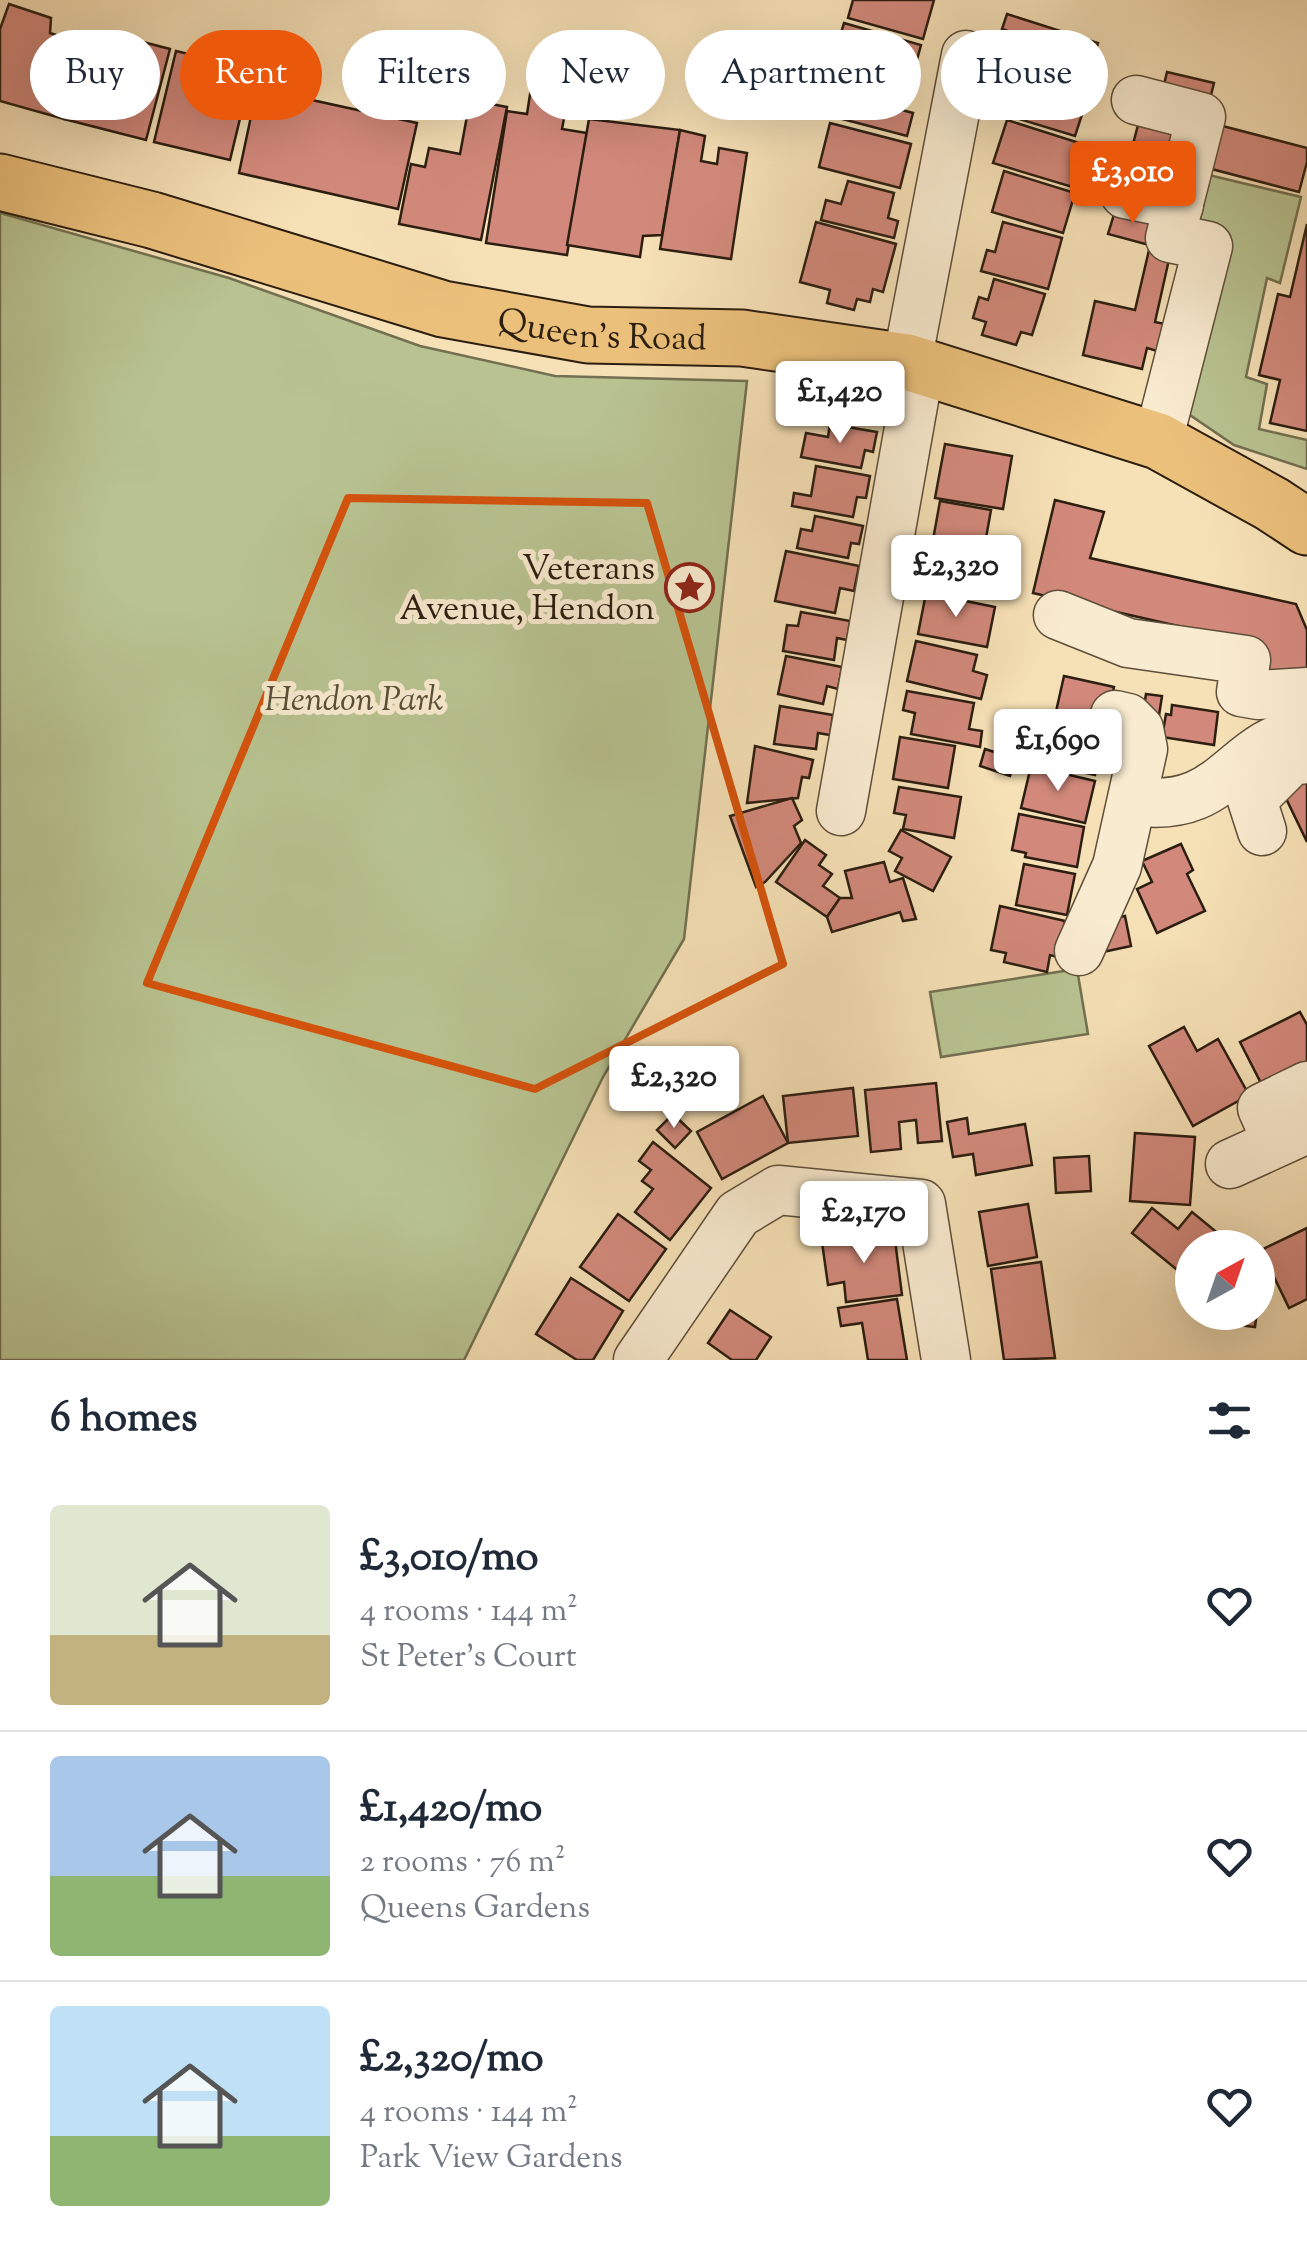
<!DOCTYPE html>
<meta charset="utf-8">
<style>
:root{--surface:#fff;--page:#f6f6f7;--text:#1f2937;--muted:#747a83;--line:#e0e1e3;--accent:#ea580c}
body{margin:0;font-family:"Sorts Mill Goudy",serif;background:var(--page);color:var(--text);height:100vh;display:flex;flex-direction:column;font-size:38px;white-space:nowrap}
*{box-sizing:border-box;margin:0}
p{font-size:32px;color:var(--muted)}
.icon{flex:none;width:55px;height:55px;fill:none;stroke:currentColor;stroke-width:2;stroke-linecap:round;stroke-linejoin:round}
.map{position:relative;height:1360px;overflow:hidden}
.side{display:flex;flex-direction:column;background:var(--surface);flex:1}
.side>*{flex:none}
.guide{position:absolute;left:30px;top:30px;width:1248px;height:90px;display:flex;gap:20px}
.needle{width:65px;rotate:40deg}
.tools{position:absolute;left:1175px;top:1230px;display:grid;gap:20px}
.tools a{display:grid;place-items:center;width:100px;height:100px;border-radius:50%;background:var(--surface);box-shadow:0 10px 40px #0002;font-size:50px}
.price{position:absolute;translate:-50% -85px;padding:0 22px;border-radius:10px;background:#fff;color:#222;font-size:32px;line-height:65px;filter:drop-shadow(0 2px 5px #0008)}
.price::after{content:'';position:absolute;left:50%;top:60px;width:30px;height:22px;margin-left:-15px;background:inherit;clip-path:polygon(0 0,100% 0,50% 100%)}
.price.active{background:var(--accent);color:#fff}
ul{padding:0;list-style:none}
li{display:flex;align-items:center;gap:30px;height:250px;padding:0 50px}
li+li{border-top:2px solid var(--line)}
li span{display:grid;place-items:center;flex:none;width:280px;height:200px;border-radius:10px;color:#555}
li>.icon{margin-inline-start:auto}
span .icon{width:120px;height:120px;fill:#fffc;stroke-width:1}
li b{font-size:42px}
h2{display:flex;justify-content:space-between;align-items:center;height:120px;padding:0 50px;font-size:42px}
.tag{padding:0 35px;border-radius:45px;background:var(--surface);box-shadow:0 10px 40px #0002;font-size:35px;line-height:90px}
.tag.active{background:var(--accent);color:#fff}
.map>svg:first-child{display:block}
.green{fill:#b8c391;stroke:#727050;stroke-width:2.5}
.building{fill:#d2897b;stroke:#2c1e10;stroke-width:2.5}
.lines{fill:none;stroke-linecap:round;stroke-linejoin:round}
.minor-casing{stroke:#5e4e3a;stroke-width:51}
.major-casing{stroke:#2c1e10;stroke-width:59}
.minor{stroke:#f9ebd0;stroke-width:48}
.major{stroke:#ebc07b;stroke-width:55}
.marked{fill:none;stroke:#d5530c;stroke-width:8;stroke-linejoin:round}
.labels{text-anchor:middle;stroke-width:10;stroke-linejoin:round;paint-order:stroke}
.street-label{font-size:35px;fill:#2c1e10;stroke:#f9ebd0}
.poi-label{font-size:35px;fill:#2c1e10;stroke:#f9ebd0;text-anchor:end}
.park-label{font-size:35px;font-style:italic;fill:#565037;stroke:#f9ebd0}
</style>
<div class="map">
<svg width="1307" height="1360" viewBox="0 0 1307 1360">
<rect width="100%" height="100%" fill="#f6e0b6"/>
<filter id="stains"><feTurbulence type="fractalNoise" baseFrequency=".002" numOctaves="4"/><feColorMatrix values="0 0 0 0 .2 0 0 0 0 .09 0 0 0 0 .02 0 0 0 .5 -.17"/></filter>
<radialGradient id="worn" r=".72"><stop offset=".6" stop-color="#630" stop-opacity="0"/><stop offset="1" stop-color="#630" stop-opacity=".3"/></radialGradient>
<!-- green -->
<g class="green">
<polygon points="1196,172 1301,197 1280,283 1267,278 1246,377 1267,384 1259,429 1307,440 1307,469 1234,445 1187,413 1180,227"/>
<polygon points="0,213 229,278 420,346 555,376 747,381 684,939 603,1077 464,1360 0,1360"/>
<polygon points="1077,969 1088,1034 941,1057 930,992"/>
</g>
<!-- building -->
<g class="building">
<polygon points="853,0 934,0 923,39 848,18"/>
<polygon points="9,4 51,18 50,33 83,43 64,119 0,101 0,29"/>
<polygon points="1007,14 1098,43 1091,66 1078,62 1072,80 1006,59 1014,33 1002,29"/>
<polygon points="844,23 921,45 910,85 832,63"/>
<polygon points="143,42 170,49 146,140 64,119 83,43 119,53 114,74 134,79"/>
<polygon points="176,51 252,69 230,160 154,142"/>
<polygon points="1019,72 1089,93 1075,136 1006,115"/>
<polygon points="1167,72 1214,83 1209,103 1162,93"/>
<polygon points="846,74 907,89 902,110 913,113 907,136 835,117"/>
<polygon points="257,88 417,123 398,209 239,173"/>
<polygon points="531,88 554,92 551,111 565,113 562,129 587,133 567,255 486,243 507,111 527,114"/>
<polygon points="470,100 507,107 481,240 399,224 411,164 425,167 429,148 460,154"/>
<polygon points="589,119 680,130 662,235 643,236 640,257 567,245"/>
<polygon points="1007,120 1092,147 1079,189 993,163"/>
<polygon points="830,123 911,144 900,188 819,167"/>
<polygon points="1215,124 1307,148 1307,162 1299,192 1204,167"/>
<polygon points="1138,125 1188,138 1176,185 1126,171"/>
<polygon points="680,130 705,136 701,161 717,164 719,148 747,153 731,259 660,249"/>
<polygon points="1004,171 1075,193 1063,233 992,212"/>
<polygon points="848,181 894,193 888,218 898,221 894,238 821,220 826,200 841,204"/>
<polygon points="1116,208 1157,219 1149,245 1108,234"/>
<polygon points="816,222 896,244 883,292 873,289 870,302 857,299 854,310 827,303 830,290 800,282"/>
<polygon points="1003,222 1062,238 1048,289 981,271 987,250 995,252"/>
<polygon points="1307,224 1307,431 1270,423 1280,380 1259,375 1278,294 1290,297"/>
<polygon points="1149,250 1170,255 1155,322 1170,325 1164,353 1147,348 1142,369 1083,355 1095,301 1135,310"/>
<polygon points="994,279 1045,294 1032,335 1021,332 1016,345 982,335 986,322 973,318 979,297 988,300"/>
<polygon points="830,424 877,432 873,452 865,450 861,468 801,457 806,433 828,437"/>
<polygon points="945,444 1012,456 1003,509 935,498"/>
<polygon points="816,466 870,476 866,498 857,497 853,517 792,506 794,493 811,496"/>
<polygon points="1055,500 1104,512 1090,558 1296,604 1307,630 1307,688 1256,690 1257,644 1033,593"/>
<polygon points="940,501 991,510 984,549 933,540"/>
<polygon points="815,516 863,526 859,544 851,543 848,558 797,548 801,529 812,531"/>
<polygon points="931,543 981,553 973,595 922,584"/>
<polygon points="786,551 859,566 854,591 840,588 835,613 775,601"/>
<polygon points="926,593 995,607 987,647 918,634"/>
<polygon points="801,612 850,621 847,640 837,638 834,660 783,651 787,625 798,626"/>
<polygon points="916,641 977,655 973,671 987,675 981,699 907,681"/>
<polygon points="786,656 842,667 838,689 827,686 823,704 778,694"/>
<polygon points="1064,676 1114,687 1105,727 1055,716"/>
<polygon points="907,691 974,703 969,729 982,731 980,747 911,734 915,713 903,710"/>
<polygon points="1146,694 1162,696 1158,722 1142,719"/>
<polygon points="1172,705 1218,712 1214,745 1162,737 1166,714 1171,715"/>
<polygon points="780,706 833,715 830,735 818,733 816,749 774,744"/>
<polygon points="1043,719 1104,733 1095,775 1033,761"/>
<polygon points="900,737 955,746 948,788 893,779"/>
<polygon points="755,746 813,760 809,778 802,777 798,798 747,803"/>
<polygon points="985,749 1016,759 1010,776 980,766"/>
<polygon points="1031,766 1095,781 1085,823 1021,808"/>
<polygon points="1307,775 1307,842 1281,788"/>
<polygon points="899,787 961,797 954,838 903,829 906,815 894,813"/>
<polygon points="792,798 802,820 794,826 801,843 765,882 756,887 730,816"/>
<polygon points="1019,814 1084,827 1077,867 1025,857 1026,853 1012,850"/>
<polygon points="901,830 951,857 933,891 895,871 902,858 889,851"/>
<polygon points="805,840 826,855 819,865 832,874 823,886 840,898 827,917 776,882"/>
<polygon points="1181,844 1193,870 1187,874 1205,911 1157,933 1137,889 1152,882 1142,861"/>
<polygon points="884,862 890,882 903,878 916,919 903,921 900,912 832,932 827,917 840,898 852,898 845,871"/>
<polygon points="1024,864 1075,874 1067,915 1016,905"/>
<polygon points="1000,906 1065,921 1057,957 1050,955 1047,972 1004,962 1006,953 991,950"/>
<polygon points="1125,916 1131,946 1103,952 1097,921"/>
<polygon points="1300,1012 1307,1025 1307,1068 1264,1089 1240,1042"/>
<polygon points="1184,1027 1197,1051 1218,1039 1249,1095 1193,1126 1149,1046"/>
<polygon points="936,1083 942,1141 918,1143 916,1120 899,1122 901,1149 871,1152 865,1090"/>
<polygon points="853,1088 858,1136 788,1143 783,1096"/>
<polygon points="763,1096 788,1143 722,1179 697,1132"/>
<polygon points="673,1114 691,1131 675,1148 657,1130"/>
<polygon points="967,1118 969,1134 1025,1124 1032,1165 976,1175 973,1154 953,1157 947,1122"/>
<polygon points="1135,1133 1195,1137 1190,1205 1130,1201"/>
<polygon points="653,1142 711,1188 670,1240 635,1212 653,1189 642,1181 651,1170 639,1161"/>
<polygon points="1089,1156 1091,1191 1056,1193 1054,1158"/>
<polygon points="1028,1204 1037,1257 988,1266 979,1212"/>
<polygon points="1152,1208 1178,1229 1192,1212 1236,1248 1192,1248 1192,1282 1132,1233"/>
<polygon points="618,1214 666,1249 629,1301 580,1267"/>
<polygon points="1307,1228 1307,1299 1289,1308 1261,1250"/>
<polygon points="894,1232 902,1295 846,1302 844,1282 828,1285 822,1242"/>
<polygon points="1041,1262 1055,1358 1004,1360 991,1269"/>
<polygon points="571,1278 623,1311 593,1360 577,1360 536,1334"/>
<polygon points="897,1299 907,1360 868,1360 862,1323 841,1326 838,1308"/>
<polygon points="730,1310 771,1337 756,1360 732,1360 708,1343"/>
<polygon points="1231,1312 1257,1312 1255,1327 1230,1324"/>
</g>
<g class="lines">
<defs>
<g id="minor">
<polyline points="1136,100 1201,117 1170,238 1208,246 1158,441"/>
<polyline points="1125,194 1179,205"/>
<polyline points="907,362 966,55"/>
<polyline points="1058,615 1128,643 1246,660 1241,692 1258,695 1307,692"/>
<path d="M1133 801C1228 815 1230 743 1307 731"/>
<polyline points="841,811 920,366"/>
<polyline points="1262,831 1252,800 1291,761 1300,760"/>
<polyline points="1079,951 1117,866 1143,749 1139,729 1128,718 1115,715"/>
<polyline points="1277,1142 1262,1108 1307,1086"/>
<polyline points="1230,1164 1307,1129"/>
<polyline points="638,1360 738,1214 778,1190 921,1204 946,1360"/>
</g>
<g id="major">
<path id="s1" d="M0 182 152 220 443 309 588 335 742 338 907 362 1158 441 1272 504 1307 527"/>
</g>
</defs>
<!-- minor casing -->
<use href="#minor" class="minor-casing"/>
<!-- major casing -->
<use href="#major" class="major-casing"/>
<!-- minor -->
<use href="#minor" class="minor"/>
<!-- major -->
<use href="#major" class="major"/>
</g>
<!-- marked area -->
<path class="marked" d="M348 498 647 503 783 964 535 1089 147 983Z"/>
<!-- icons -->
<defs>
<symbol id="sight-ring" viewBox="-11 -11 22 22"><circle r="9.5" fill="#f9ebd0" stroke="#8f2418" stroke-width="1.5"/><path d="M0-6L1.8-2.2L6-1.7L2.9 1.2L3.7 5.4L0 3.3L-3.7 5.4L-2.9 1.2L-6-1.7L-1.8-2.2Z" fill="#8f2418"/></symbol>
</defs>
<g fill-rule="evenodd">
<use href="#sight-ring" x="662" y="560" width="55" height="55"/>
</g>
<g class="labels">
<!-- street labels -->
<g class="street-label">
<text dy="12" stroke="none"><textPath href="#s1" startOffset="622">Queen's Road</textPath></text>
</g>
<!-- poi labels -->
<g class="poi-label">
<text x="655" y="579">Veterans<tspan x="655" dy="40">Avenue, Hendon</tspan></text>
</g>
<!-- park labels -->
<g class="park-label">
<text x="354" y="710">Hendon Park</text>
</g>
</g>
<rect width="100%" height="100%" filter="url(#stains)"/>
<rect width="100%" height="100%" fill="url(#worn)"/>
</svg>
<div class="tools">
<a><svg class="needle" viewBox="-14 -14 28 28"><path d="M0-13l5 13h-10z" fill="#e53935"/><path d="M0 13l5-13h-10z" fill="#747a83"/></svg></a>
</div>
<b class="price active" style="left:1133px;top:226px">£3,010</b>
<b class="price" style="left:840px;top:446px">£1,420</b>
<b class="price" style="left:956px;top:620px">£2,320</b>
<b class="price" style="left:1058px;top:794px">£1,690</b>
<b class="price" style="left:674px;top:1131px">£2,320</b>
<b class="price" style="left:864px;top:1266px">£2,170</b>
<div class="guide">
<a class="tag">Buy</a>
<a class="tag active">Rent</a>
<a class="tag">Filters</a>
<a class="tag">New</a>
<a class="tag">Apartment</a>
<a class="tag">House</a>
</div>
</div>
<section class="side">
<h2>6 homes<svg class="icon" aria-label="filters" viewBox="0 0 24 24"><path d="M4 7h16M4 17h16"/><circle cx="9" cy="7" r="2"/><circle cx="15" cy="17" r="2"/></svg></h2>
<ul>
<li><span style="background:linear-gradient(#dfe7d0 65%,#c2b280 0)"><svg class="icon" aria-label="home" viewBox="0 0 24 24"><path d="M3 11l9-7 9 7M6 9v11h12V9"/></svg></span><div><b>£3,010/mo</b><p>4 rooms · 144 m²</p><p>St Peter's Court</p></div><svg class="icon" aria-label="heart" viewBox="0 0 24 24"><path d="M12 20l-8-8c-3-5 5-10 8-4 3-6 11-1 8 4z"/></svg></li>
<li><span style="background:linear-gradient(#a9c7e8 60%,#8fb573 0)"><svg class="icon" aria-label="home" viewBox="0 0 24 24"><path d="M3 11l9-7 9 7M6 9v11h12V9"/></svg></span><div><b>£1,420/mo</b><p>2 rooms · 76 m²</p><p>Queens Gardens</p></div><svg class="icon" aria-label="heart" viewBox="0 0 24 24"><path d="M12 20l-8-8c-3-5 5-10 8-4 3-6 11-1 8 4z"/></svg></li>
<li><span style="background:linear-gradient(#bfe0f5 65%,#8fb573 0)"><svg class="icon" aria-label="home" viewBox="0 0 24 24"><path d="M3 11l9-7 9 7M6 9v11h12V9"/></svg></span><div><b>£2,320/mo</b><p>4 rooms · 144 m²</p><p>Park View Gardens</p></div><svg class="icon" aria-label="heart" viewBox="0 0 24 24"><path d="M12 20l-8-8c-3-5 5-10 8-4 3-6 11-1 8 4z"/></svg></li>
</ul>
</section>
